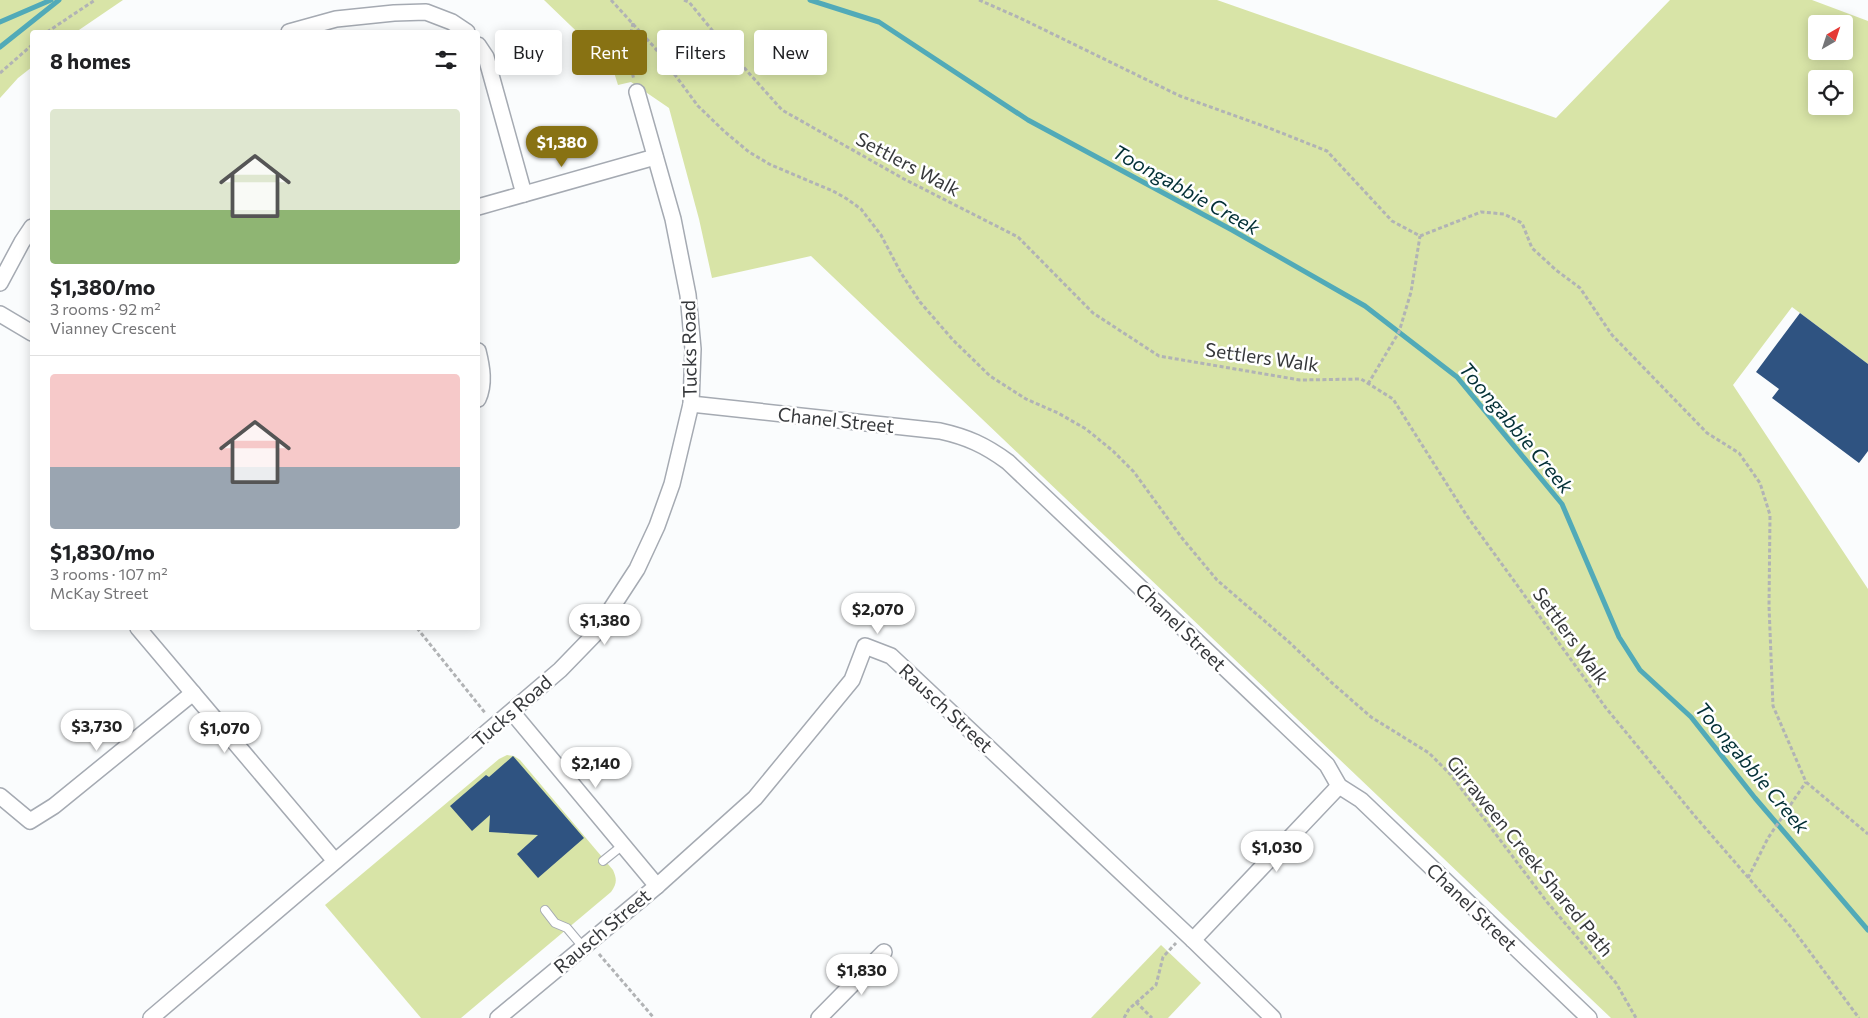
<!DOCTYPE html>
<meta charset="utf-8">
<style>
:root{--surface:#fff;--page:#f2f2f2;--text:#202124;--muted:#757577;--line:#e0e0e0;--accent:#887213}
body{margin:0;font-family:Commissioner,sans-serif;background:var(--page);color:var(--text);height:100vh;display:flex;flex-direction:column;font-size:19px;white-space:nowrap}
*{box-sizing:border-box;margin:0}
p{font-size:16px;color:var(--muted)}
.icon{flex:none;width:28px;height:28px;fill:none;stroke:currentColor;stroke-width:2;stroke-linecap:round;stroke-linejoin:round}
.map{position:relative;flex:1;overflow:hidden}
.drawer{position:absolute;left:30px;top:30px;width:450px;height:600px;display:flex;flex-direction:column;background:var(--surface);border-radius:5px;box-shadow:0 2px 12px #0003}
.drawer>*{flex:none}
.guide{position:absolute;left:495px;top:30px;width:475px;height:45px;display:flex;gap:10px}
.needle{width:32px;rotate:39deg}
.buttons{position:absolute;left:1808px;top:15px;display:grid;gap:10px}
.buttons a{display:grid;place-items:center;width:45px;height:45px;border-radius:5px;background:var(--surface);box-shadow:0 2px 12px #0003;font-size:25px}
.price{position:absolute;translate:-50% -42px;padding:0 11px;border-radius:18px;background:#fff;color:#222;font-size:16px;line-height:32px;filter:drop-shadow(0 1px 2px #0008)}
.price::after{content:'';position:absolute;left:50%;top:30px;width:15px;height:11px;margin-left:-8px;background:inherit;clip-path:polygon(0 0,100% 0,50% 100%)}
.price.current{background:var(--accent);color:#fff}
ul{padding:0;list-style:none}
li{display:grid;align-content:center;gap:10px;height:265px;padding:0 20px}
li+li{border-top:1px solid var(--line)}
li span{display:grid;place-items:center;height:155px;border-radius:5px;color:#555}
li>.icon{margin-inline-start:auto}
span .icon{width:90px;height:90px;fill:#fffc;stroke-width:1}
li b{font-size:21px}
h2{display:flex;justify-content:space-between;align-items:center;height:60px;padding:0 20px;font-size:21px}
.tag{padding:0 18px;border-radius:5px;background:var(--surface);box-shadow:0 2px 12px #0003;font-size:18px;line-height:45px}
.tag.current{background:var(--accent);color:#fff}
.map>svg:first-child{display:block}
.green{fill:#d8e4a7;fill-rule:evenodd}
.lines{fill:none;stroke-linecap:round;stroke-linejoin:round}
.stream{stroke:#51aab8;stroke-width:5}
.building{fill:#2f5381}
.service-casing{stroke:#a5aab2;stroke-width:10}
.minor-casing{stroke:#a5aab2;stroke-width:18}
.path{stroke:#b1b3b5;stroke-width:3;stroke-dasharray:4 2.5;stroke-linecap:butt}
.service{stroke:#fff;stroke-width:8}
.minor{stroke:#fff;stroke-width:15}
.labels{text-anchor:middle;stroke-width:5;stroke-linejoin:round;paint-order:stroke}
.street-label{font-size:19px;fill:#36383b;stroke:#fff}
.water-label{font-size:20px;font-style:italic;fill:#033036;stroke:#fff}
</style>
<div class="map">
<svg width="1868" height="1018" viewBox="0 0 1868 1018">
<rect width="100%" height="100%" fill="#fafcfd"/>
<!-- green -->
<g class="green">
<polygon points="0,0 123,0 76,32 32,32 32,67 18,78 0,98"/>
<path d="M544 0H1217L1556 118 1670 0H1812L1868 21V364L1792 307 1733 385 1868 589V1018H1611L811 256 712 278 699 219 669 108 631 82 618 85 611 63 602 65 597 51ZM1816 24H1844V51H1816ZM1816 79H1844V106H1816Z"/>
<path d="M507 755 514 756 520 760 613 870C617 879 617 884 611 892L461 1018H421L325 905 499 759Z"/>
<polygon points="1161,945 1201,983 1168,1018 1091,1018"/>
</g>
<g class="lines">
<!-- stream -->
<g class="stream">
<polyline points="810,0 879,22 1028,120 1232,230 1365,306 1457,377 1562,504 1619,637 1640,670 1691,717 1755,798 1868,930"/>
<polyline points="0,22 51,0"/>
<polyline points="0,47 59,0"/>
</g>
</g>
<!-- building -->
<g class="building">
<polygon points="1800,313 1868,364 1868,451 1859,463 1772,398 1779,389 1756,372"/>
<polygon points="513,756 584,838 538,878 517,854 538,835 489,832 490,815 472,831 450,806 486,775 489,777"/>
</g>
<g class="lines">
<defs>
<g id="service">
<polyline points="603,861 623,845"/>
<polyline points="545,910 555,923 567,928 583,947"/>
</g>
<g id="minor">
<polyline points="289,32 336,19 394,13 426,12 452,22 467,32"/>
<polyline points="478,45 486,57 524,194"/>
<polyline points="478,207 655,157"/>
<polyline points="0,283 22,242 32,227"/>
<polyline points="0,314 32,333"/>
<path d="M478 351C482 367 485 384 478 399"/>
<path d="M691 404 940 431C967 437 985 445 1008 462L1327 765 1339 786 1361 800 1589 1018"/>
<polyline points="138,628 335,861"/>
<polyline points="512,712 657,886"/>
<polyline points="0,796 30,821 54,806 193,693"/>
<polyline points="1193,940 1339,786"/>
<polyline points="151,1018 560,670 594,635 637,569 657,526 672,484 691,404 693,349 688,295 673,219 637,92"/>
<polyline points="498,1018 657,886 755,798 852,680 865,646 891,656 1193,940 1273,1018"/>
<polyline points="819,1018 884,952"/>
</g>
</defs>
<!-- service casing -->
<use href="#service" class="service-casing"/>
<!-- minor casing -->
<use href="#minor" class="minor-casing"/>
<!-- path -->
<g class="path">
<polyline points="611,0 655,48 698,106 725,132 749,152 771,165 833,191 847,199 861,209 881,235 901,273 920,302 953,340 990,376 1026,399 1058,413 1086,429 1113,451 1134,472 1182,538 1217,580 1289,642 1331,682 1371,717 1429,753 1451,775 1547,902 1616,983 1636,1018"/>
<polyline points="684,0 689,2 730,52 782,110 904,179 1018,237 1093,313 1159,356 1300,380 1361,379 1393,399 1467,516 1606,708 1694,815 1792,928 1859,1018"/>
<polyline points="979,0 1020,18 1180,96 1269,128 1327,151 1392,221 1420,236 1481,212 1504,214 1522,223 1532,248 1556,270 1580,288 1612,335 1707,433 1739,453 1760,483 1770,515 1769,606 1773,706 1806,782 1868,834"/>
<polyline points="633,23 627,51 634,80"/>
<polyline points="47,32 95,0"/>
<polyline points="0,73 32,45"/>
<polyline points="1368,384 1399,332 1411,292 1420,236"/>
<polyline points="417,628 486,714"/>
<polyline points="1748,878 1768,838 1806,782"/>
<polyline points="599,954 654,1018"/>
<polyline points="1136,1002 1152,1018"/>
<polyline points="1124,1018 1129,1009 1156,985 1163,957 1176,943"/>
</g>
<!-- service -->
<use href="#service" class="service"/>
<!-- minor -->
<use href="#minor" class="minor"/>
</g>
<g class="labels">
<!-- street labels -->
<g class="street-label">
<text transform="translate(908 164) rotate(28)" y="7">Settlers Walk</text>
<text transform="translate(689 349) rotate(-91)" y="7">Tucks Road</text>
<text transform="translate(1262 357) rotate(8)" y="7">Settlers Walk</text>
<text transform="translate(836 420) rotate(6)" y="7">Chanel Street</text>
<text transform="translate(1181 627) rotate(44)" y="7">Chanel Street</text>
<text transform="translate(1571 636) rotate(54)" y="7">Settlers Walk</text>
<text transform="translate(946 708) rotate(43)" y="7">Rausch Street</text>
<text transform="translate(512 711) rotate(-41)" y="7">Tucks Road</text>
<text transform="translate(1530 856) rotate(51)" y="7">Girraween Creek Shared Path</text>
<text transform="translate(1472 907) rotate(44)" y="7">Chanel Street</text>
<text transform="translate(602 931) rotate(-40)" y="7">Rausch Street</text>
</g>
<!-- water labels -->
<g class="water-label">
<text transform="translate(1186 190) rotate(29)" y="7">Toongabbie Creek</text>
<text transform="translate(1516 428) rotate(50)" y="7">Toongabbie Creek</text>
<text transform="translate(1752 768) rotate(50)" y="7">Toongabbie Creek</text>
</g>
</g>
</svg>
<div class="buttons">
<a><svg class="needle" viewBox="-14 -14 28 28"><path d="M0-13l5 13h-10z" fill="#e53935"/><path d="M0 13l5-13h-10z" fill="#757577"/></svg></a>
<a><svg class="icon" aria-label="locate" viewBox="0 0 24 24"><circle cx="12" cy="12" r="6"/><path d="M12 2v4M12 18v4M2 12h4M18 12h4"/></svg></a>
</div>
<b class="price current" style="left:562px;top:168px">$1,380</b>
<b class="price" style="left:878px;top:635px">$2,070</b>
<b class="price" style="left:605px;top:646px">$1,380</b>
<b class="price" style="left:97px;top:752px">$3,730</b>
<b class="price" style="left:225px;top:754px">$1,070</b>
<b class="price" style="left:596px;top:789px">$2,140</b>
<b class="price" style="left:1277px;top:873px">$1,030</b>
<b class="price" style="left:862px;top:996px">$1,830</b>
<div class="guide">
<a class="tag">Buy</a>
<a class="tag current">Rent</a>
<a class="tag">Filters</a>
<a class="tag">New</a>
</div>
<section class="drawer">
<h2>8 homes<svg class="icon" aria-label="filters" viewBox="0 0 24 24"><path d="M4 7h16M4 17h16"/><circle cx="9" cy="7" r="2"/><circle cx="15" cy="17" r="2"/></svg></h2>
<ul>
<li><span style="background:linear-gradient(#dfe7d0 65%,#8fb573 0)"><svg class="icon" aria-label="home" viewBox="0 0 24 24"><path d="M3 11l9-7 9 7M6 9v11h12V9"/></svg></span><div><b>$1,380/mo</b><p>3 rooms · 92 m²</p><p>Vianney Crescent</p></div></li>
<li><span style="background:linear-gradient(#f6c9c9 60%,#9aa5b1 0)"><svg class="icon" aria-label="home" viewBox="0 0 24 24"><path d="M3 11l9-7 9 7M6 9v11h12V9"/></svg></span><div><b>$1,830/mo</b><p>3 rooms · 107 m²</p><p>McKay Street</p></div></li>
</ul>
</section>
</div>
